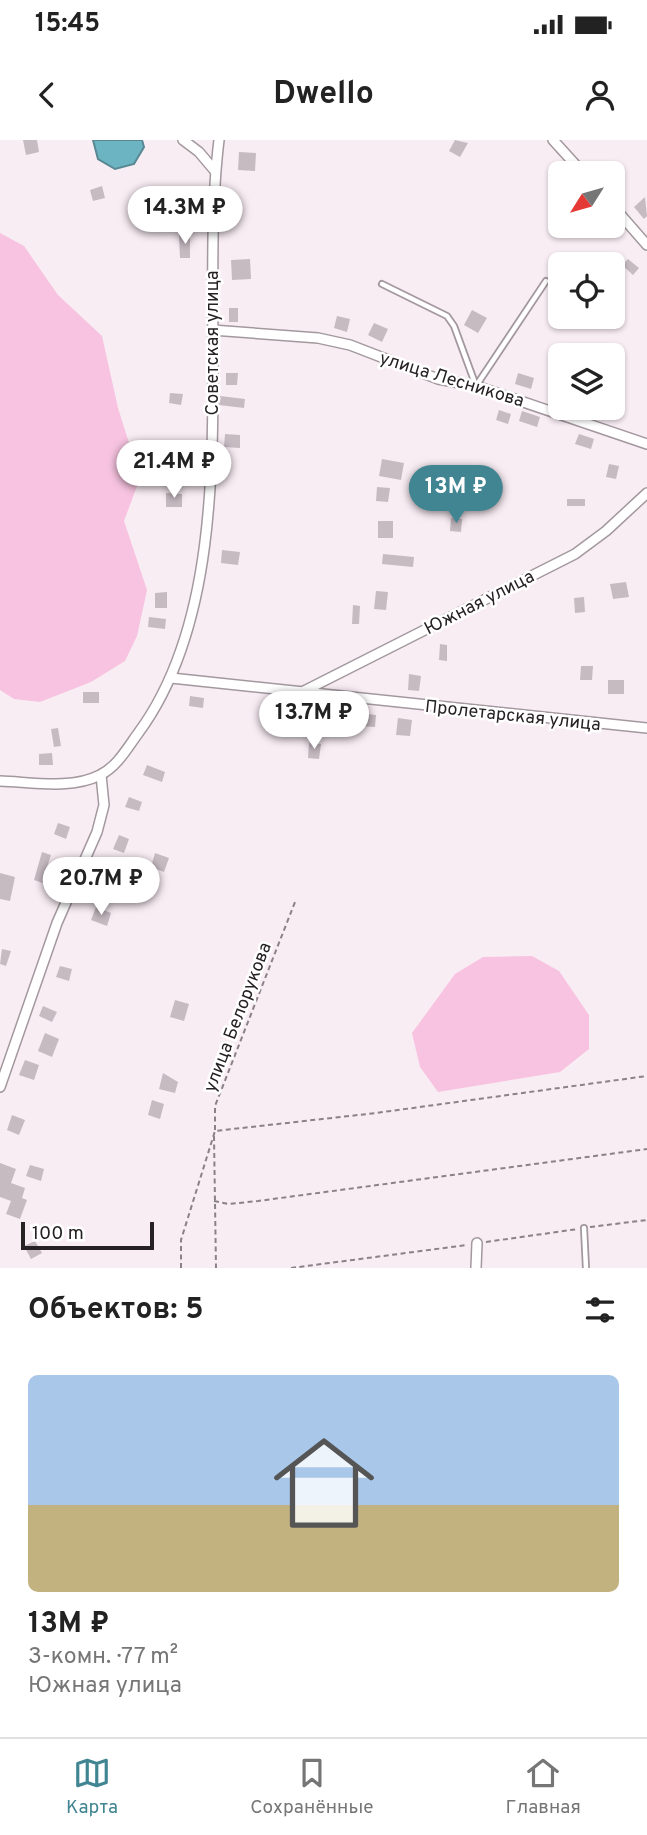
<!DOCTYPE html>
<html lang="ru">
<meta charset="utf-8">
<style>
:root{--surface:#fff;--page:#f2f2f2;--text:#222;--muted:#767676;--line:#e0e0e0;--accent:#408591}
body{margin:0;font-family:Overpass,sans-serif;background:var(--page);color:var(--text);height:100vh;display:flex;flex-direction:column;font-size:26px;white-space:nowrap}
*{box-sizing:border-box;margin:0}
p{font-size:23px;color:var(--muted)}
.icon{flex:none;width:38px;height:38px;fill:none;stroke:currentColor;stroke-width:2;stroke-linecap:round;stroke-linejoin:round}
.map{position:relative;height:1128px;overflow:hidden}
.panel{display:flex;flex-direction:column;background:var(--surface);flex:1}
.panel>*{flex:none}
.needle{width:46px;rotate:233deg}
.tools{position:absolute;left:548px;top:21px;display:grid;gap:14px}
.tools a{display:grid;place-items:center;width:77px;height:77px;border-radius:10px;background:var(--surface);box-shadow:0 2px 5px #0004;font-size:35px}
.scale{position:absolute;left:21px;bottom:18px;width:133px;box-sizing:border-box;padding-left:7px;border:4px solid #262224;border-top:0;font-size:19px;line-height:24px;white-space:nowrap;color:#262224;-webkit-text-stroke:5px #fff;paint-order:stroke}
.price{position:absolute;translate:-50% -60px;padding:0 16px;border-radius:24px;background:#fff;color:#222;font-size:23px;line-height:46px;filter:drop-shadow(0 2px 4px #0008)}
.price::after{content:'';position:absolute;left:50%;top:42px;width:21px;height:16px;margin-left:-10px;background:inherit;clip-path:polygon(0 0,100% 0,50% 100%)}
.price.on{background:var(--accent);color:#fff}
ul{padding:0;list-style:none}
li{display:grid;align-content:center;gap:14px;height:371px;padding:0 28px}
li+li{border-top:2px solid var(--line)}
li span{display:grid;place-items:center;height:217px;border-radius:10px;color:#555}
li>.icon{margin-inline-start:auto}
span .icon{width:126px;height:126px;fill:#fffc;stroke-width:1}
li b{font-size:30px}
h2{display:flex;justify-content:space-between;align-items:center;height:84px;padding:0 28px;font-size:30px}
.status{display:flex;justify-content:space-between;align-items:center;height:49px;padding:0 35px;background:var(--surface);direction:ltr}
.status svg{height:19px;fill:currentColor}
header{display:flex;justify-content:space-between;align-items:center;height:91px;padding:0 28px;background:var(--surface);font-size:32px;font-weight:700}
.dock{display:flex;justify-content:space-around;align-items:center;height:98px;border-top:2px solid var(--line);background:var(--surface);font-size:19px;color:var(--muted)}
.dock a{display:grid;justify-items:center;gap:4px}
.dock .on{color:var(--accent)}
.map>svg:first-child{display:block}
.green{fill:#f7c3e0}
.water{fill:#6cb4c2;stroke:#578893;stroke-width:2}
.building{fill:#c7bbc2}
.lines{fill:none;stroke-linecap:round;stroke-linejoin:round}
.service-casing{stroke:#a3989e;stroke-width:8}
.minor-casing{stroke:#a3989e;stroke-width:12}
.path{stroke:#898286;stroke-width:2;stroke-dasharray:5 3.5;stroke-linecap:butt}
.service{stroke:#fff;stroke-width:4.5}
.minor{stroke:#fff;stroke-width:9}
.labels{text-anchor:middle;stroke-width:5;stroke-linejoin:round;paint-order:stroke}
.street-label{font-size:18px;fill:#262224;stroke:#fff}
</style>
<div class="status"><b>15:45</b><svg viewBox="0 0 49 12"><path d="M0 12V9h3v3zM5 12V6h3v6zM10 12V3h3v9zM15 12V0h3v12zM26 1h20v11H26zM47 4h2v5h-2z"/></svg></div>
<header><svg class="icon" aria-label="back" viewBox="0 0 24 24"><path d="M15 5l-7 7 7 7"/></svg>Dwello<svg class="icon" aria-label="person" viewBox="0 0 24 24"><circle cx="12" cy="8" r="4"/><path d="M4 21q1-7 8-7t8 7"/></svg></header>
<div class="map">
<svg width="647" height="1128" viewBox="0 0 647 1128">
<rect width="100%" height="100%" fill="#f9edf4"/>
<!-- green -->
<g class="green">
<polygon points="0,93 24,106 58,155 102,196 118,268 140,338 124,381 147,450 137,496 125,521 91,542 40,562 14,559 0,550"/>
<polygon points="532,816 559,831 589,875 589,909 560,932 438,952 420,927 412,893 455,834 483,817"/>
</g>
<!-- water -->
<polygon class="water" points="93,0 142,0 144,7 134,24 115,29 98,19"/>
<!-- building -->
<g class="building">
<polygon points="23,0 37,0 39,12 26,15"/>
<polygon points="455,0 468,3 460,17 449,11"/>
<polygon points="239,12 256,13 255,31 238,30"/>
<polygon points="102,46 105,58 93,61 90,50"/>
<polygon points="156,53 171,53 172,64 157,65"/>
<polygon points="645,57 647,76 644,79 634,67"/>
<polygon points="179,95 190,95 190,118 180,118"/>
<polygon points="250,119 251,139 232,140 231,120"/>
<polygon points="628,119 639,128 633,135 622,125"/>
<rect x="229" y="168" width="9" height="14"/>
<polygon points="472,170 487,178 478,193 464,185"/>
<polygon points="337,176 350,179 347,192 334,188"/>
<polygon points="374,183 388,189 382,202 368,195"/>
<polygon points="226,233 238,233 237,245 226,245"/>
<polygon points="518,233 534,238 531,249 515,244"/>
<polygon points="170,253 183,254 181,265 169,263"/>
<polygon points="220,256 245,259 244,268 219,265"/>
<polygon points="499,270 511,274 508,284 496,280"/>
<polygon points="522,271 540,277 537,287 519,281"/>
<polygon points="225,294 240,295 240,308 224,307"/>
<polygon points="579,294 594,299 591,309 575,304"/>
<polygon points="382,319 404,323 401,340 379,336"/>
<polygon points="609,324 619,326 616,339 606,337"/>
<polygon points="377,347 390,348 388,362 376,361"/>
<polygon points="166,353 182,354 182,367 166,367"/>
<rect x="567" y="359" width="18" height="7"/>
<polygon points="451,378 462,379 461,392 450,391"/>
<rect x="378" y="381" width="15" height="17"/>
<polygon points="222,410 240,412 238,425 221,423"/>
<polygon points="383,414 414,417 413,427 382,424"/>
<polygon points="626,442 629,457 613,459 610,444"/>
<polygon points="376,451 388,452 386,470 374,469"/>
<polygon points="167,452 167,468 155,468 155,453"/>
<polygon points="584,457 585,472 575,473 574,458"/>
<polygon points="353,465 360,466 359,484 352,484"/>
<polygon points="149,477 166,479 165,489 148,487"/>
<polygon points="440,504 447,505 447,521 439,520"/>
<polygon points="581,526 593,526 592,540 580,540"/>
<polygon points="409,534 421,536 419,551 408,550"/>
<rect x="608" y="540" width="16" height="14"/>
<rect x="83" y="552" width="16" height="11"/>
<polygon points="190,556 204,558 203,568 189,566"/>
<polygon points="315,568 327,569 326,584 314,583"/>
<polygon points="359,573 376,575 375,587 358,586"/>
<polygon points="398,578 412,580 410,596 396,595"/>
<polygon points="58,588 61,606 54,607 51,589"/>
<polygon points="309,603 321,604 319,619 308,618"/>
<polygon points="52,613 53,625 39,625 39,614"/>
<polygon points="147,625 165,632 162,642 143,635"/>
<polygon points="129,657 142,662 139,671 125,667"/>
<polygon points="58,683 70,687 66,699 54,694"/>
<polygon points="119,695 129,699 124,713 113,709"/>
<polygon points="42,712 51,715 45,733 55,737 51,746 34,740"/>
<polygon points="155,713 169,718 164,732 151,727"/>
<polygon points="0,733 15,737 10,761 0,759"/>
<polygon points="96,734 109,740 104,751 91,745"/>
<polygon points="96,767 111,773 107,786 91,780"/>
<polygon points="2,809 11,811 6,826 0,824"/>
<polygon points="60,826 72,829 69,841 56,837"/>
<polygon points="175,860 189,864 184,881 170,877"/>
<polygon points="43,866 57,872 52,882 39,876"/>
<polygon points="45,893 59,899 52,917 38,911"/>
<polygon points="25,920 39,925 34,940 19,935"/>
<polygon points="163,933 178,942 175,953 159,949"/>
<polygon points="152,960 164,964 160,979 148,975"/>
<polygon points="12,975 25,980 19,995 7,990"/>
<polygon points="0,1023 16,1029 11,1043 25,1048 22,1058 27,1060 20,1079 6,1074 11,1061 0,1057"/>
<polygon points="30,1025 44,1029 41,1041 26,1036"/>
<polygon points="35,1101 42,1113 31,1119 24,1106"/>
</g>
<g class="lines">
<defs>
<g id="service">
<polyline points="382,144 447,176 454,186 476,246"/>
<polyline points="476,246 546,141"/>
<polyline points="584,1088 586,1128"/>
</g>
<g id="minor">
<polyline points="183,0 199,12 215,31"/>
<polyline points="553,0 583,33"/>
<polyline points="612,65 647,105"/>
<polyline points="212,190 318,198 350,205 438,239 476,246 647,304"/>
<polyline points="171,538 647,588"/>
<polyline points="300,553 575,414 606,391 647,353"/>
<path d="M0 641C31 642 71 650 100 635 117 627 128 607 139 592 249 442 197 179 219 0"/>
<polyline points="0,947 57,783 97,692 104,665 101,635"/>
<polyline points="476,1128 477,1103"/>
</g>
</defs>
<!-- service casing -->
<use href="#service" class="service-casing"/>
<!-- minor casing -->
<use href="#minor" class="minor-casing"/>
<!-- path -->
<g class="path">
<polyline points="215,990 215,966 295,762"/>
<polyline points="214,996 216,1128"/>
<polyline points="214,1061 228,1064 258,1061 647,1009"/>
<polyline points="590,1087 647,1080"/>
<polyline points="486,1102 578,1089"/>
<polyline points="181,1128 181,1100 215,991 376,973 647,936"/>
<polyline points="291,1128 467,1105"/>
</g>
<!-- service -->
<use href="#service" class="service"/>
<!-- minor -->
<use href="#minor" class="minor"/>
</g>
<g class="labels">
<!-- street labels -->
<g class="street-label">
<text transform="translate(212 203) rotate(-90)" y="6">Советская улица</text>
<text transform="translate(452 239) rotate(17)" y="6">улица Лесникова</text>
<text transform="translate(479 462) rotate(-27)" y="6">Южная улица</text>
<text transform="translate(513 575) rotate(6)" y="6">Пролетарская улица</text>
<text transform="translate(237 877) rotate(-69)" y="6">улица Белорукова</text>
</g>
</g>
</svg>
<div class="tools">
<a><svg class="needle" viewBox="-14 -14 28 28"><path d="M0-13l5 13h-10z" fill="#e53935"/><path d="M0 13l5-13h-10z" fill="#767676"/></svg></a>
<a><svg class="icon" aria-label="locate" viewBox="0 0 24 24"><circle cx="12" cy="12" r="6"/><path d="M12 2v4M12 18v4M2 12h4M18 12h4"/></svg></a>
<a><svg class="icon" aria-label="layers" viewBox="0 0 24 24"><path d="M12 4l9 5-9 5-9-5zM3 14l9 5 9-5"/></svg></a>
</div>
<div class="scale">100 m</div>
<b class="price" style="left:185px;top:106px">14.3M ₽</b>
<b class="price" style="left:174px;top:360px">21.4M ₽</b>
<b class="price on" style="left:456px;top:385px">13M ₽</b>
<b class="price" style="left:314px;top:611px">13.7M ₽</b>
<b class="price" style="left:101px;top:777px">20.7M ₽</b>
</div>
<section class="panel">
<h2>Объектов: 5<svg class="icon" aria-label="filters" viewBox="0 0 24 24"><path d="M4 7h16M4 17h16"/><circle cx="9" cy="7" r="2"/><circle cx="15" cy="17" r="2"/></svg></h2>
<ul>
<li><span style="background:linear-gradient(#a9c7e8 60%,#c2b280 0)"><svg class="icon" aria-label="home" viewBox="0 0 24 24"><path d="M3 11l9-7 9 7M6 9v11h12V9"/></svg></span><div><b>13M ₽</b><p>3-комн. · 77 m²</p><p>Южная улица</p></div></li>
</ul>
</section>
<nav class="dock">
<a class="on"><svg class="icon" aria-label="map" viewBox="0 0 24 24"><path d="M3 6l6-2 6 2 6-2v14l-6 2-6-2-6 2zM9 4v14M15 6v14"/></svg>Карта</a>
<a><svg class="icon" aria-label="saved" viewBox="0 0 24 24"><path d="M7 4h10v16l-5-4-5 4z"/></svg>Сохранённые</a>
<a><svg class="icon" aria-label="home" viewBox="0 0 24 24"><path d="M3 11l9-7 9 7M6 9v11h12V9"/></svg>Главная</a>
</nav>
